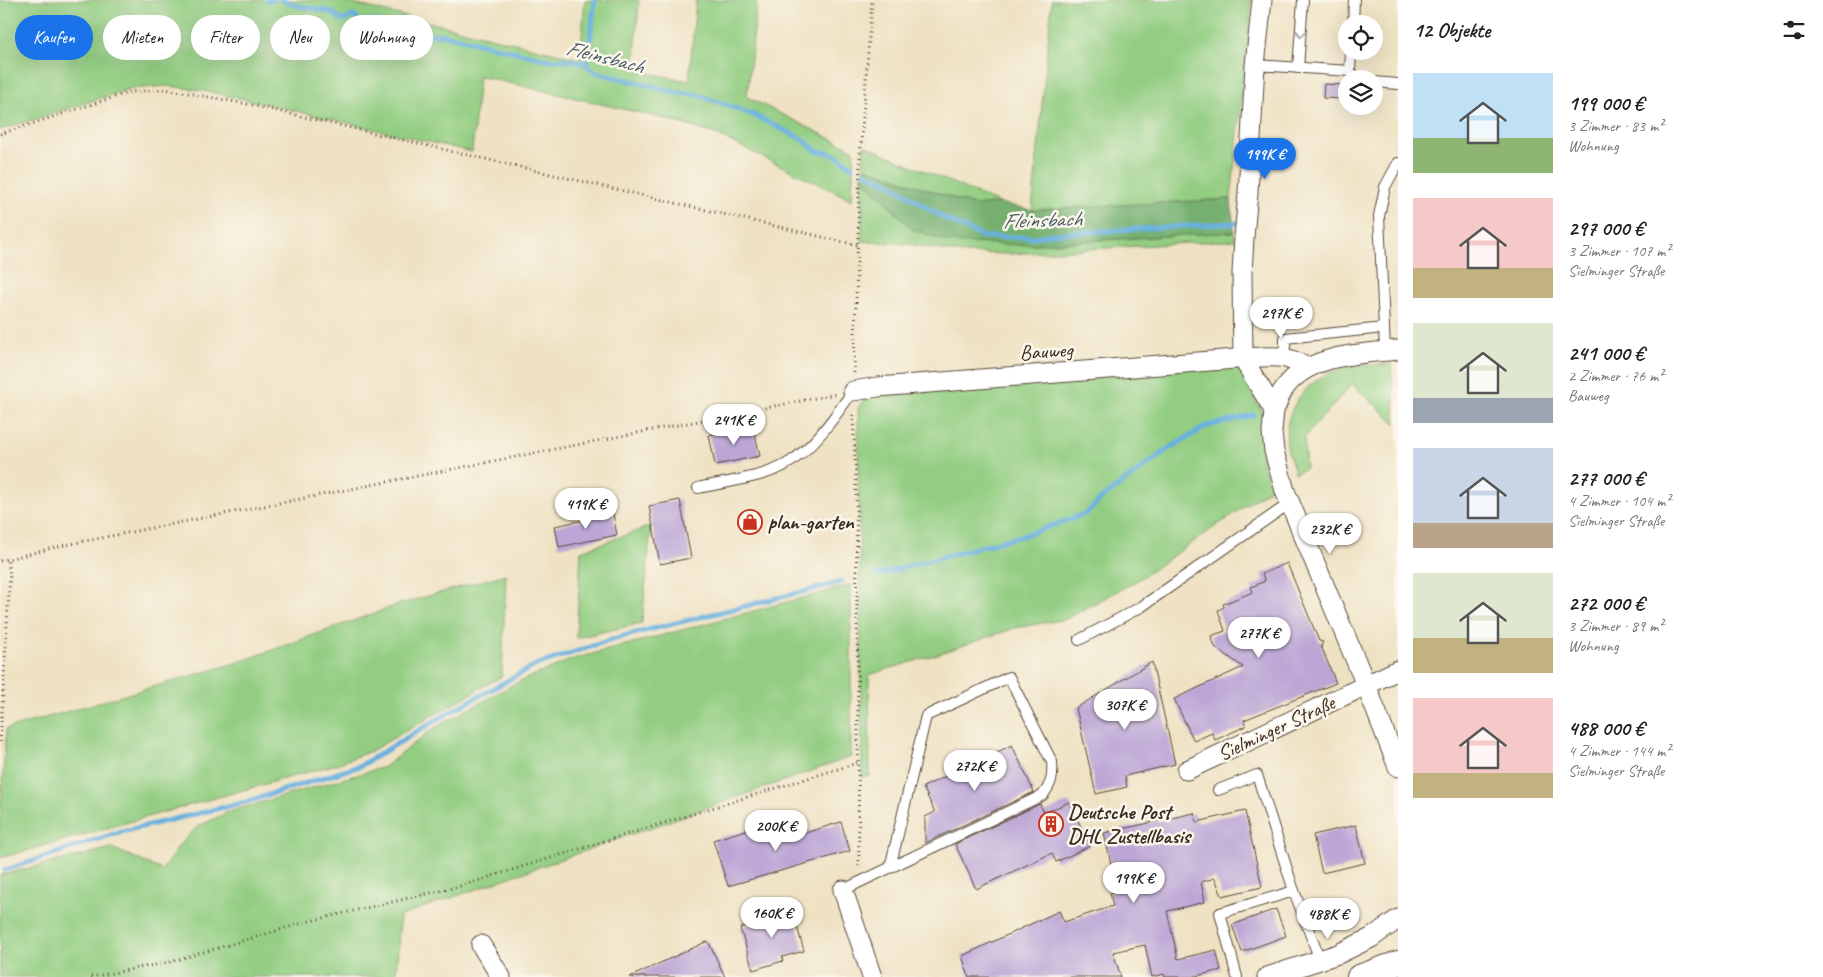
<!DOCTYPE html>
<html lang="de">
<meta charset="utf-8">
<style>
:root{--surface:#fff;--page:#f6f6f6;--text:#202124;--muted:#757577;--accent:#1a73e8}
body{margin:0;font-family:Caveat,sans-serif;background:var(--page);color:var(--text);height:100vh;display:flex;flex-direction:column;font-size:19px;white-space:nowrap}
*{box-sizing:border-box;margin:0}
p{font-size:16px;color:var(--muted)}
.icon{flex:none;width:28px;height:28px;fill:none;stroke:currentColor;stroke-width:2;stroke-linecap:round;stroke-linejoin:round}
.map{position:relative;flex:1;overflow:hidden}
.sheet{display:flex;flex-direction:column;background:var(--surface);width:425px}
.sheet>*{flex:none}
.banner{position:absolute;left:15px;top:15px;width:475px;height:45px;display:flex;gap:10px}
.tools{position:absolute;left:1338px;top:15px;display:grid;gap:10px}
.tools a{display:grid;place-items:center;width:45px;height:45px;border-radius:50%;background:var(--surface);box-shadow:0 5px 20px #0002;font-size:25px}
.price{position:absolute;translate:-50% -42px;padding:0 11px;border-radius:18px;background:#fff;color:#222;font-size:16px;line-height:32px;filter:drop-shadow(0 1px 2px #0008)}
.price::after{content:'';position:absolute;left:50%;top:30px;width:15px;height:11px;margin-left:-8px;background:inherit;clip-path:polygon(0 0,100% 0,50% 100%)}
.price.current{background:var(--accent);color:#fff}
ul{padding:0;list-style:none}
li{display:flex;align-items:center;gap:15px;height:125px;padding:0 15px}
li span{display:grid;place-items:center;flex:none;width:140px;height:100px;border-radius:0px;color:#555}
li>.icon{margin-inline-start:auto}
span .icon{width:60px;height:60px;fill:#fffc;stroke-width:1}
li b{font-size:21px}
h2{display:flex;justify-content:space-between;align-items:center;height:60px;padding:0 15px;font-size:21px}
.pill{padding:0 18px;border-radius:22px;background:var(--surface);box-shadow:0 5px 20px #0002;font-size:18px;line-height:45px}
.pill.current{background:var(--accent);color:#fff}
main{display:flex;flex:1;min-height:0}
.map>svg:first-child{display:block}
.green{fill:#92cd81;stroke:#667c50}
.forest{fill:#75b06f;stroke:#586d46}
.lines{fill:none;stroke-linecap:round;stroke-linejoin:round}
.stream{stroke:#67b0df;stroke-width:5}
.building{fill:#bba6d5}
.service-casing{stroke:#564637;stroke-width:12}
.minor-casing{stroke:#564637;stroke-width:21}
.tertiary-casing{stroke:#564637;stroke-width:26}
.path{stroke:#564637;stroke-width:3;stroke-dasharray:1 4;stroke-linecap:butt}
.service{stroke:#fff;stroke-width:10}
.minor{stroke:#fff;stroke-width:19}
.tertiary{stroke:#fff;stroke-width:24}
.oneway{stroke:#a79f9a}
.labels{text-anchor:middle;stroke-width:5;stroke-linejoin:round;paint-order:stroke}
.street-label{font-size:21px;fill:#3b2a1e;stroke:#fbf7ec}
.poi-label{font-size:21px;font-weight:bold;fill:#3b2a1e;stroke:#fbf7ec;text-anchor:start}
.water-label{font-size:22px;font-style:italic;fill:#4a5962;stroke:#fbf7ec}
</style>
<main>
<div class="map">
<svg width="1398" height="977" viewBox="0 0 1398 977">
<rect width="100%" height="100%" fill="#fbf7ec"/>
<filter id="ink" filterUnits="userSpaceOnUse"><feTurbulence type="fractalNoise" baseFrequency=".02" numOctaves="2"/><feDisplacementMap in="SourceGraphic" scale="10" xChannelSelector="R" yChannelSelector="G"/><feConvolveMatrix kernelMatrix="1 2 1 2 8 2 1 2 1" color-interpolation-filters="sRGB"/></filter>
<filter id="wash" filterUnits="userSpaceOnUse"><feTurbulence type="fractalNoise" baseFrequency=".0096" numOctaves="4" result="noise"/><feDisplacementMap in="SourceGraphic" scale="20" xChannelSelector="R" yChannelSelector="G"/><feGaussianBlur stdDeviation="1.12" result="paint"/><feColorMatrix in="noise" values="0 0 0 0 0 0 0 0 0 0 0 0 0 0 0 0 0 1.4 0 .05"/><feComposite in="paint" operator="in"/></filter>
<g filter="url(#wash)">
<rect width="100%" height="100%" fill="#efe2c3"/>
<!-- green -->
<g class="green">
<polygon points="0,0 338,0 580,59 585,0 639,0 634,70 689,81 696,0 757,0 747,97 854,150 852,200 715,134 666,119 479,76 472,152 253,101 194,89 167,86 130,89 0,130"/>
<polygon points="1052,0 1252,0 1231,199 1032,210"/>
<polygon points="864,145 999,203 976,206 863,167"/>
<polygon points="862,177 912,229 1019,245 1234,232 1235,240 1011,254 960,253 909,244 862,241"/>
<path d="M1236 363 1265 417C1258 444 1261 462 1271 488L1138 580 1066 619 1015 628 944 652 869 675 870 776 862 777 858 408 865 397Z"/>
<path d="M1391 364 1396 424 1352 384 1304 438 1306 468 1295 473C1293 465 1289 456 1287 447 1282 412 1304 381 1337 370 1350 365 1376 365 1391 364Z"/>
<polygon points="651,526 642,623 576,638 581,551"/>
<polygon points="506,574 502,676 371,751 337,764 0,858 0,821 6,729 236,663 400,604"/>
<polygon points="851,585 851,757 400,916 396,977 0,977 0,875 112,848 162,870 180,844 197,827 228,812 384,767 431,730 514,684 573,659"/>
</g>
<!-- forest -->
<polygon class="forest" points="863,167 976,206 999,203 1032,210 1231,199 1234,232 1019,245 948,242 912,229 862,177"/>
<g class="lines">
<!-- stream -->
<g class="stream">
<polyline points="267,0 274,0"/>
<path d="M281 0 299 6 332 12 340 19 346 20 352 16 356 17 360 22 367 23 373 21 394 27 409 26 415 31 429 35 441 34 549 60C566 59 583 59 595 72L678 93 695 94 724 104 753 115 802 139 818 152C832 151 841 158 852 167"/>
<polyline points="587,64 595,0"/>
<polyline points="864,172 889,183 945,219 984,237 1034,237 1053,234 1238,223"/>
<polyline points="877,575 1032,533 1087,513 1101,499 1168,449 1207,426 1254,415"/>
<polyline points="5,870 120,832 246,802 360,766 448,713 536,665 616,638 842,582"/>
</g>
</g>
<g id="blocks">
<!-- building -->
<g class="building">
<polygon points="1324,84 1344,85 1343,99 1323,98"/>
<polygon points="753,426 760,456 715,465 709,435"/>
<polygon points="680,500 691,558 660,564 649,506"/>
<polygon points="613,514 617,535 559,547 555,526"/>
<polygon points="1287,563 1319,641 1323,642 1321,646 1336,683 1244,720 1246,726 1215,740 1212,733 1194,741 1174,699 1243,667 1215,647 1211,636 1225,631 1218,610 1224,607 1223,604 1253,592 1251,587 1265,581 1262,574"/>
<polygon points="1152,662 1175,764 1125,776 1127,787 1096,794 1076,708"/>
<polygon points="1012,745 1034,792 925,843 925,817 935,812 923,787"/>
<polygon points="1069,802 1090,846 1056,862 1052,853 976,889 955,844 1040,804 1044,813"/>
<polygon points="1245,811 1262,887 1222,896 1215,878 1201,882 1205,902 1167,911 1178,959 1216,950 1221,970 1192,977 1165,977 1164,974 1152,977 1145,945 1113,952 1121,977 969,977 962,956 1059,911 1064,922 1113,906 1110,893 1117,891 1104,833 1194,813 1197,822"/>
<polygon points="841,822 850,851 728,886 713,840 763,825 769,844"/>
<polygon points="1356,825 1365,863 1322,873 1313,835"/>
<polygon points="792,909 804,951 782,957 783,961 753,970 740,928 769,919 768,915"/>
<polygon points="1276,909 1286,936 1242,952 1232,925"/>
<polygon points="708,941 725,977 630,977"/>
</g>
</g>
</g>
<g filter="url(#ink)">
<use href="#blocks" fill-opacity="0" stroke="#564637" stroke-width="1"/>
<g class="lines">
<defs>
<g id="service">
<polyline points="1353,24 1354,0"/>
<polyline points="1255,65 1350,71 1357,79"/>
<polyline points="1298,68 1303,0"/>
<polyline points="1350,71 1351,51"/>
<polyline points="1374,82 1398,84"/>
<polyline points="1384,328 1379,216 1385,187 1398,163"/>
<polyline points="1282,356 1285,347 1285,338 1384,328 1385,351"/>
<path d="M698 488C725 482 768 477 790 462 816 445 835 416 853 391"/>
<polyline points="1079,640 1141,607 1290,503"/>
<polyline points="1218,790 1257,775 1294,891"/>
<path d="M843 890 1043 795C1052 783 1053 776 1052 762L1009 677 926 716 890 868"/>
<polyline points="1237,977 1220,913 1294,891 1320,960"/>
</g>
<g id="minor">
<polyline points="1243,359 1274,410 1272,432 1274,451 1285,491 1366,685 1398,767"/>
<polyline points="1243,359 1242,274 1244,237 1248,193 1255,65 1262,0"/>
<path d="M853 391 878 387 1261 357C1281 356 1290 357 1307 368"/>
<path d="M1274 410C1277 404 1279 398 1282 392 1305 354 1359 354 1398 350"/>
<polyline points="1187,770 1398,670"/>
<polyline points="843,890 872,977"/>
<polyline points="481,945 501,977"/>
<polyline points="1267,977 1338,954 1371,938 1398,919"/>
</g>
<polyline id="tertiary" points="1359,977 1398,963"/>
</defs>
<!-- service casing -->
<use href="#service" class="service-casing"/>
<!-- minor casing -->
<use href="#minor" class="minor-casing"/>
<!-- tertiary casing -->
<use href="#tertiary" class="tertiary-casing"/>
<!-- path -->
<g class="path">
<polyline points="0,134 130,92 166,89 252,105 857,245"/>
<polyline points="854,373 860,156 872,0"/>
<polyline points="853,415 856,480 859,868"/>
<polyline points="0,561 65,545 836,394"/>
<polyline points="0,742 10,574 7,559"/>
<polyline points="91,977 170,962 310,921 457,887 857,763"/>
</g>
<!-- service -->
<use href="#service" class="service"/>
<!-- minor -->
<use href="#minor" class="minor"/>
<!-- tertiary -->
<use href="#tertiary" class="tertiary"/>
</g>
<!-- one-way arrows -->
<defs><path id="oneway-chevron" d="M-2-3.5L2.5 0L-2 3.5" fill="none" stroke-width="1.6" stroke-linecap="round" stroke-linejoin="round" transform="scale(1.25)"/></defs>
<use class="oneway" href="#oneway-chevron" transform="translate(1301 34) rotate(94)"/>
</g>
<!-- icons -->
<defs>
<symbol id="shop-ring" viewBox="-11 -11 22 22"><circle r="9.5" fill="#fbf7ec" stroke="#c8321e" stroke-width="1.5"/><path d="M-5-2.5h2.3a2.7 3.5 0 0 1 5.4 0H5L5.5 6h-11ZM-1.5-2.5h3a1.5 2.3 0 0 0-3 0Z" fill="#c8321e"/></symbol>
<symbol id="building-ring" viewBox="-11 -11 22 22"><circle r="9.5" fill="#fbf7ec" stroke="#c8321e" stroke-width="1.5"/><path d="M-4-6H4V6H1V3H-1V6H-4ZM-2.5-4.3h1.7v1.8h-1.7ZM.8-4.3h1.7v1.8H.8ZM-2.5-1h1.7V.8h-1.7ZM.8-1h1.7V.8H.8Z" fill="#c8321e"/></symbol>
</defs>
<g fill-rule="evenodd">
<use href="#shop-ring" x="736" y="508" width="28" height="28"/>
<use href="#building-ring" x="1037" y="810" width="28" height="28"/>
</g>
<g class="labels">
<!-- street labels -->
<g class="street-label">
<text transform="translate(1046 351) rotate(-4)" y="7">Bauweg</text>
<text transform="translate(1276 728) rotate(-25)" y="7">Sielminger Straße</text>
</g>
<!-- poi labels -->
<g class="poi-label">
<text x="768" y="529">plan-garten</text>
<text x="1068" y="819">Deutsche Post<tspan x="1068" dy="24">DHL Zustellbasis</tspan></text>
</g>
<!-- water labels -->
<g class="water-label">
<text transform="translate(605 56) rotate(14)" y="8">Fleinsbach</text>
<text transform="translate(1042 219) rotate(-2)" y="8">Fleinsbach</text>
</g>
</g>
</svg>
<div class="tools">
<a><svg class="icon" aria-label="locate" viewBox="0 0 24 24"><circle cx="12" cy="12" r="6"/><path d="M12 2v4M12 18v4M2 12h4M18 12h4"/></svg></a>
<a><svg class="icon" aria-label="layers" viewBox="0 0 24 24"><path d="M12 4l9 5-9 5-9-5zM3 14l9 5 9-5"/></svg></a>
</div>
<b class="price current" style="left:1265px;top:180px">199K €</b>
<b class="price" style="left:1281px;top:339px">297K €</b>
<b class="price" style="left:734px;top:446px">241K €</b>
<b class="price" style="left:586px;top:530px">419K €</b>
<b class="price" style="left:1330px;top:555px">232K €</b>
<b class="price" style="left:1259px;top:659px">277K €</b>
<b class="price" style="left:1125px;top:731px">307K €</b>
<b class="price" style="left:975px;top:792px">272K €</b>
<b class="price" style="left:776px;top:852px">200K €</b>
<b class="price" style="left:1134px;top:904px">199K €</b>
<b class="price" style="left:772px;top:939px">160K €</b>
<b class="price" style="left:1328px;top:940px">488K €</b>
<div class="banner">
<a class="pill current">Kaufen</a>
<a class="pill">Mieten</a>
<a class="pill">Filter</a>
<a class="pill">Neu</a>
<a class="pill">Wohnung</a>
</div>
</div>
<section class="sheet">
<h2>12 Objekte<svg class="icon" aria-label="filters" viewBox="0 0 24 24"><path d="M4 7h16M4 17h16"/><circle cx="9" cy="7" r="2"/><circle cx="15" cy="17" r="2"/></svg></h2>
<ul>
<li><span style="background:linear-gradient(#bfe0f5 65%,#8fb573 0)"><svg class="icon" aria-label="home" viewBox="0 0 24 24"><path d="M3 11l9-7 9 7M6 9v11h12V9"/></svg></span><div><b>199 000 €</b><p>3 Zimmer · 83 m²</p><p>Wohnung</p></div></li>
<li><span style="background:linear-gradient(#f6c9c9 70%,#c2b280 0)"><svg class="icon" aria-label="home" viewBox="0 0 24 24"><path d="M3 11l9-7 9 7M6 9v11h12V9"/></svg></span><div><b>297 000 €</b><p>3 Zimmer · 107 m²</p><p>Sielminger Straße</p></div></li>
<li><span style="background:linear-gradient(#dfe7d0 75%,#9aa5b1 0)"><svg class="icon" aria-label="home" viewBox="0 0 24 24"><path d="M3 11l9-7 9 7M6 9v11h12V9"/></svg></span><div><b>241 000 €</b><p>2 Zimmer · 76 m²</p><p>Bauweg</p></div></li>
<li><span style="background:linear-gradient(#c9d6e8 75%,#b9a48a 0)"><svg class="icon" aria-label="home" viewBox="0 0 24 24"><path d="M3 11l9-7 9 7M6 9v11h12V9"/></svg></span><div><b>277 000 €</b><p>4 Zimmer · 104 m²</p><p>Sielminger Straße</p></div></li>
<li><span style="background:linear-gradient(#dfe7d0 65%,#c2b280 0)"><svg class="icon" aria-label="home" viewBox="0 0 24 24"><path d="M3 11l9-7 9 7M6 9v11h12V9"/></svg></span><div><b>272 000 €</b><p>3 Zimmer · 89 m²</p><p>Wohnung</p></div></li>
<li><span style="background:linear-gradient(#f6c9c9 75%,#c2b280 0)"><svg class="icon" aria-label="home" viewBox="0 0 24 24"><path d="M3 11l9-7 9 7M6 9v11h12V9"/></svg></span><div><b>488 000 €</b><p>4 Zimmer · 144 m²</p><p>Sielminger Straße</p></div></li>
</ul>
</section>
</main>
